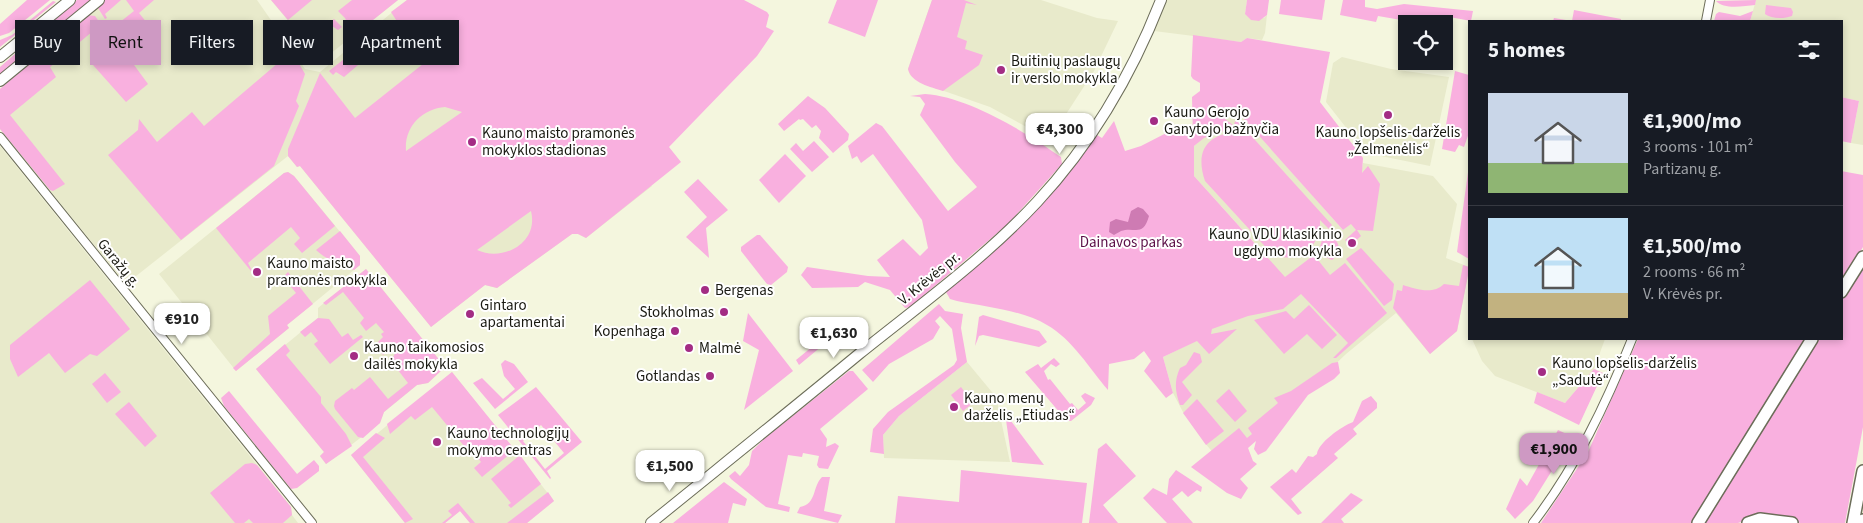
<!DOCTYPE html>
<meta charset="utf-8">
<style>
:root{--surface:#171b24;--page:#20242c;--text:#f1f3f6;--muted:#9ea1a6;--line:#363941;--accent:#ce99c3}
body{margin:0;font-family:"Source Sans 3",sans-serif;background:var(--page);color:var(--text);height:100vh;display:flex;flex-direction:column;font-size:19px;white-space:nowrap}
*{box-sizing:border-box;margin:0}
p{font-size:16px;color:var(--muted)}
.icon{flex:none;width:28px;height:28px;fill:none;stroke:currentColor;stroke-width:2;stroke-linecap:round;stroke-linejoin:round}
.map{position:relative;flex:1;overflow:hidden}
.panel{position:absolute;left:1468px;top:20px;width:375px;height:320px;display:flex;flex-direction:column;background:var(--surface);border-radius:0px;box-shadow:0 2px 8px #0003}
.panel>*{flex:none}
.banner{position:absolute;left:15px;top:20px;width:475px;height:45px;display:flex;gap:10px}
.tools{position:absolute;left:1398px;top:15px;display:grid;gap:10px}
.tools a{display:grid;place-items:center;width:55px;height:55px;border-radius:0px;background:var(--surface);box-shadow:0 2px 8px #0003;font-size:25px}
.price{position:absolute;translate:-50% -42px;padding:0 11px;border-radius:10px;background:#fff;color:#222;font-size:16px;line-height:32px;filter:drop-shadow(0 1px 2px #0008)}
.price::after{content:'';position:absolute;left:50%;top:30px;width:15px;height:11px;margin-left:-8px;background:inherit;clip-path:polygon(0 0,100% 0,50% 100%)}
.price.current{background:var(--accent);color:#111}
ul{padding:0;list-style:none}
li{display:flex;align-items:center;gap:15px;height:125px;padding:0 20px}
li+li{border-top:1px solid var(--line)}
li span{display:grid;place-items:center;flex:none;width:140px;height:100px;border-radius:0px;color:#555}
li>.icon{margin-inline-start:auto}
span .icon{width:60px;height:60px;fill:#fffc;stroke-width:1}
li b{font-size:21px}
h2{display:flex;justify-content:space-between;align-items:center;height:60px;padding:0 20px;font-size:21px}
.pill{padding:0 18px;border-radius:0px;background:var(--surface);box-shadow:0 2px 8px #0003;font-size:18px;line-height:45px}
.pill.current{background:var(--accent);color:#111}
.map>svg:first-child{display:block}
.built{fill:#e8eacb}
.green{fill:#f9b0df;fill-rule:evenodd}
.water{fill:#ce7bb3}
.lines{fill:none;stroke-linecap:round;stroke-linejoin:round}
.minor-casing{stroke:#6c6d59;stroke-width:10}
.major-casing{stroke:#6c6d59;stroke-width:12}
.highway-casing{stroke:#6c6d59;stroke-width:14}
.minor{stroke:#fff;stroke-width:8}
.major{stroke:#fff;stroke-width:10}
.highway{stroke:#fff;stroke-width:11}
.poi-dot{fill:#a32c84;stroke:#fff;stroke-width:2}
.labels{text-anchor:middle;stroke-width:4;stroke-linejoin:round;paint-order:stroke}
.poi-label{font-size:15px;fill:#1a1a12;stroke:#fff;text-anchor:start}
.park-label{font-size:15px;fill:#5b0f47;stroke:#fff}
.street-label{font-size:15px;fill:#1a1a12;stroke:#fff}
</style>
<div class="map">
<svg width="1863" height="523" viewBox="0 0 1863 523">
<rect width="100%" height="100%" fill="#f4f6de"/>
<!-- built -->
<g class="built">
<polygon points="104,0 257,0 305,69 320,72 407,0 652,186 586,238 578,234 572,234 497,288 485,285 431,327 300,166 297,167 288,156 126,284 0,129 0,89"/>
<polygon points="271,0 398,0 325,58 319,58"/>
<polygon points="932,0 1041,0 1097,18 1118,21 1094,71 1061,122 1047,138 990,107 924,84 910,75 908,69"/>
<polygon points="1167,0 1247,0 1245,14 1264,18 1267,15 1265,33 1262,40 1247,38 1241,42 1154,31"/>
<polygon points="1756,0 1863,0 1863,145 1851,143 1859,101 1841,97 1841,21 1750,21"/>
<polygon points="1342,57 1391,69 1449,77 1430,166 1366,153 1326,102 1333,63"/>
<polygon points="1236,109 1343,230 1353,222 1363,163 1433,176 1457,204 1446,258 1469,267 1469,270 1457,331 1430,354 1396,313 1346,354 1226,468 1204,442 1183,412 1173,393 1163,357 1210,334 1212,329 1269,259 1194,176 1194,146"/>
<polygon points="0,146 291,507 292,515 298,523 0,523"/>
<polygon points="288,172 294,176 360,256 360,265 287,325 289,328 236,371 159,274 284,173"/>
<polygon points="366,269 445,367 428,383 417,385 384,412 380,423 326,464 320,456 324,452 256,369 318,318 318,308"/>
<polygon points="1472,339 1605,339 1594,369 1565,403 1495,376 1482,361"/>
<polygon points="967,362 996,397 1010,462 884,458 883,435 899,416"/>
<polygon points="452,372 554,501 527,523 470,523 460,511 445,523 405,523 351,455"/>
</g>
<!-- green -->
<g class="green">
<polygon points="27,0 50,0 9,33 0,36 0,24"/>
<polygon points="77,0 93,0 0,75 0,67"/>
<polygon points="104,0 121,0 105,14 107,18 105,19 98,8"/>
<polygon points="126,0 154,0 139,13 147,23 124,42 109,25 112,23 115,26 134,11"/>
<polygon points="271,0 312,0 288,20"/>
<polygon points="352,0 398,0 353,36 345,18 338,11"/>
<path d="M407 0H744L767 12 769 15 766 27 774 31 757 56 669 147 681 162 586 238 578 234H572L497 288 485 285 431 327 300 166 297 167 288 156V149L320 73 355 118 428 60 398 29V23L391 12ZM445 107 462 112 406 151C404 127 422 109 445 107ZM531 211C539 243 503 262 477 250Z"/>
<polygon points="837,0 878,0 865,37 828,23"/>
<path d="M932 0H964L977 5 966 3 957 37 967 41 965 49 983 55 979 65 943 91C931 87 911 83 908 69Z"/>
<polygon points="1247,0 1269,0 1267,15 1259,21 1251,20 1245,14"/>
<polygon points="1281,0 1325,0 1322,20 1279,14"/>
<polygon points="1343,0 1365,0 1365,7 1377,9 1404,4 1473,11 1471,21 1439,15 1438,21 1409,15 1407,21 1378,16 1376,22 1340,15"/>
<path d="M1756 0 1755 5C1744 6 1724 10 1716 1Z"/>
<polygon points="53,1 56,2 0,47 0,40 12,35"/>
<path d="M1766 5 1791 8 1793 12 1792 16C1784 19 1771 19 1765 14Z"/>
<polygon points="1574,10 1621,19 1621,21 1553,21 1554,18 1572,21"/>
<polygon points="1753,11 1750,21 1714,21 1716,14 1719,12 1740,16"/>
<polygon points="87,15 95,16 100,23 99,26 50,67 56,77 10,115 65,184 53,191 50,190 0,129 0,89"/>
<polygon points="334,19 342,27 338,30 332,26 313,43 325,58 316,57 305,43"/>
<path d="M1193 35 1241 42 1247 38 1330 52 1320 102 1363 158 1362 173 1368 166 1380 184 1373 231 1357 230 1361 236 1350 246 1345 240 1356 230 1351 224 1343 230 1236 110 1225 119 1233 125 1232 128 1204 138 1194 146V176L1285 277 1314 255 1330 275 1345 263 1387 313 1336 358H1333L1348 343 1301 294 1283 309 1248 316 1212 329 1211 334 1237 329 1209 354 1197 341 1163 357 1173 393 1166 398 1144 371 1151 361 1144 351 1134 359 1109 364 1108 390C1090 369 1072 339 1047 325 1022 310 986 307 957 301L950 299 946 292C1005 244 1052 197 1097 135L1102 138 1114 121 1125 151 1141 146 1180 126 1193 137 1192 97 1200 91V83L1193 79 1191 76Z"/>
<polygon points="363,44 371,54 344,77 336,72 333,75 329,71"/>
<polygon points="113,49 123,56 126,54 148,84 126,102 93,65"/>
<polygon points="292,51 305,74 296,101 299,106 274,166 181,240 108,155 138,130 139,119 157,142 192,112 204,126"/>
<polygon points="1455,71 1469,75 1469,133 1464,147 1459,145 1455,152 1442,149"/>
<path d="M925 94C969 97 1025 132 1061 157L1062 164 1008 224 910 307 905 308 890 290 865 282 858 287 812 288 801 275 807 267 868 276 890 277 877 260 903 239 920 256 928 248 922 220 873 154 861 163 857 156 852 159 848 146 876 123 882 126 948 211 977 187 955 162 920 115 925 104 920 97 910 96Z"/>
<polygon points="808,96 825,108 849,134 848,140 833,153 819,138 821,131 816,125 812,128 803,119 800,120 799,119 784,131 778,124"/>
<polygon points="1841,97 1859,101 1851,143 1841,141"/>
<path d="M1237 120 1332 225 1329 229 1320 220C1321 248 1298 265 1272 254L1205 181C1194 149 1209 132 1242 132L1234 123Z"/>
<polygon points="814,141 829,157 812,172 790,149 796,143 803,151"/>
<polygon points="785,154 806,176 779,203 759,180"/>
<polygon points="1469,165 1469,259 1457,252"/>
<polygon points="1841,171 1863,175 1863,247 1841,283"/>
<polygon points="288,172 294,176 335,226 302,253 294,244 300,238 291,227 248,263 255,276 216,228 284,173"/>
<polygon points="698,179 728,210 706,228 709,258 686,237 707,217 684,192"/>
<path d="M340 231 360 256V265L354 270 349 268 348 258C334 263 327 260 316 250Z"/>
<polygon points="757,235 760,235 788,267 787,272 771,285 767,284 741,251 741,247"/>
<path d="M1333 236C1340 245 1342 252 1332 260L1323 256 1319 250 1322 240Z"/>
<polygon points="1361,248 1394,284 1392,300 1384,306 1346,259"/>
<path d="M1463 265 1469 267V270L1457 331 1430 354 1393 308 1397 290 1402 291 1403 285C1416 289 1433 295 1444 284L1459 286Z"/>
<polygon points="1863,266 1863,427 1845,523 1800,523 1787,518 1757,516 1738,523 1703,523 1818,339 1841,339 1841,301"/>
<polygon points="366,269 445,367 428,383 417,385 384,412 380,423 363,438 358,437 335,409 334,406 335,401 352,388 354,390 370,377 388,399 408,383 391,361 398,348 395,345 383,355 375,345 383,337 381,334 384,332 376,323 366,331 360,323 364,318 343,292 326,305 323,303"/>
<polygon points="288,272 313,304 287,325 289,328 236,371 233,368 270,334 268,316 296,293 283,277"/>
<polygon points="90,280 130,329 97,356 90,354 65,373 49,353 18,377 10,359 10,345"/>
<polygon points="939,304 945,311 963,314 961,328 967,362 899,416 883,435 884,454 870,452 873,429 888,412 954,365 957,360 952,329 940,316 935,321 940,327 933,339 889,364 873,382 862,370"/>
<polygon points="1309,305 1337,335 1322,349 1307,334 1284,354 1254,320 1286,311 1294,319"/>
<polygon points="748,313 793,371 744,410 759,350 743,341"/>
<polygon points="983,315 1039,331 1047,342 1039,347 983,335 979,336 975,346 979,317"/>
<polygon points="318,318 329,319 342,337 348,333 353,340 361,335 363,337 330,364 314,344 318,341 311,332 305,337 300,332"/>
<polygon points="840,324 846,326 799,365 796,360"/>
<polygon points="1638,339 1807,339 1692,523 1541,523 1588,452"/>
<polygon points="285,344 290,351 286,355 321,397 321,403 346,434 352,446 326,464 320,456 324,452 256,369"/>
<path d="M1194 352 1200 354 1202 362 1182 382 1192 395 1183 405H1180C1175 391 1174 381 1180 368L1186 365Z"/>
<polygon points="1054,358 1060,364 1056,367 1051,364 1044,371 1048,380 1050,379 1070,404 1072,403 1078,410 1086,403 1081,396 1085,393 1095,398 1091,405 1071,421 1067,421 1025,372 1038,364 1041,368"/>
<polygon points="505,360 514,364 528,382 495,409 473,383 482,378 503,399 515,389 504,376 501,364"/>
<polygon points="1338,362 1340,373 1334,379 1308,395 1266,451 1258,455 1254,449 1256,441 1248,448 1253,461 1257,464 1240,479 1248,488 1241,499 1227,493 1191,467 1239,428 1247,438 1252,434 1248,428 1278,403 1274,398 1291,391 1332,363"/>
<polygon points="1594,369 1603,373 1579,425 1534,403 1537,392 1565,403"/>
<polygon points="849,371 853,371 868,389 820,429 827,439 826,447 835,443 839,446 828,469 819,468 817,465 819,456 803,453 802,457 788,455 778,504 790,507 789,512 766,507 731,479 729,476 735,471 740,476 749,465 752,451 764,439"/>
<polygon points="452,372 515,450 482,477 474,468 481,462 472,450 469,452 432,407 415,420 411,416 390,434 387,424"/>
<polygon points="105,373 121,392 107,403 92,384"/>
<path d="M536 387 582 442 547 471 551 478 550 479 498 415ZM541 425 564 453 545 469 523 441Z"/>
<polygon points="961,387 973,403 963,411 951,395"/>
<polygon points="1229,389 1247,411 1235,422 1216,401"/>
<polygon points="229,391 297,474 314,460 319,466 319,471 297,488 291,489 224,406 221,398"/>
<path d="M1371 396 1377 403V408L1353 429 1357 434 1334 454 1338 458 1291 499 1302 513 1298 515 1270 487 1292 469 1296 473 1308 456 1313 457 1317 454C1318 443 1342 426 1353 422L1362 401Z"/>
<polygon points="1197,399 1224,431 1206,445 1183,413"/>
<polygon points="129,402 157,436 145,447 115,414"/>
<polygon points="1005,413 1044,465 1012,462"/>
<polygon points="1558,430 1573,437 1533,501 1515,519 1506,509 1520,478 1527,486"/>
<polygon points="376,433 385,438 363,457 413,519 405,523 351,455"/>
<polygon points="1106,443 1136,476 1103,505 1118,523 1089,523 1098,449"/>
<polygon points="520,455 541,484 511,508 508,505 511,503 491,479"/>
<polygon points="252,463 257,465 291,507 292,515 283,523 253,523 249,519 244,523 235,523 210,493 245,464"/>
<polygon points="961,470 1087,483 1082,523 895,523 898,496 959,502"/>
<polygon points="1176,470 1202,487 1201,492 1197,490 1188,497 1182,491 1172,499 1193,523 1167,523 1143,498 1153,488 1167,495 1169,479"/>
<path d="M822 477H830L824 511 842 515 838 523 797 513 800 507C817 504 812 487 822 477Z"/>
<polygon points="724,482 747,499 745,506 733,503 728,523 673,523"/>
<polygon points="548,492 554,501 527,523 507,523"/>
<polygon points="1351,493 1363,500 1341,519 1344,523 1321,523"/>
<polygon points="458,503 475,523 470,523 460,511 445,523 442,523 452,515 448,511"/>
</g>
<!-- water -->
<path class="water" d="M1138 207 1143 209 1149 216C1143 238 1134 226 1121 231 1119 232 1116 234 1114 235L1109 232 1110 222 1116 219 1128 222 1131 211Z"/>
<g class="lines">
<defs>
<g id="minor">
<polyline points="1706,21 1710,0"/>
<polyline points="0,137 312,523"/>
<path d="M1533 523C1576 467 1606 404 1632 339"/>
</g>
<g id="major">
<polyline points="0,57 70,0"/>
<polyline points="0,81 99,0"/>
<path d="M651 523C720 467 790 411 859 354 920 305 984 259 1037 202 1091 144 1132 74 1161 0"/>
</g>
<g id="highway">
<polyline points="1841,292 1863,257"/>
<polyline points="1698,523 1812,339"/>
<polyline points="1748,523 1760,519 1792,523"/>
<polyline points="1853,523 1863,471"/>
<polyline points="1862,523 1863,520"/>
</g>
</defs>
<!-- minor casing -->
<use href="#minor" class="minor-casing"/>
<!-- major casing -->
<use href="#major" class="major-casing"/>
<!-- highway casing -->
<use href="#highway" class="highway-casing"/>
<!-- minor -->
<use href="#minor" class="minor"/>
<!-- major -->
<use href="#major" class="major"/>
<!-- highway -->
<use href="#highway" class="highway"/>
</g>
<!-- markers -->
<g class="poi-dot">
<circle cx="1001" cy="70" r="5"/>
<circle cx="1388" cy="115" r="5"/>
<circle cx="1154" cy="121" r="5"/>
<circle cx="472" cy="142" r="5"/>
<circle cx="1352" cy="243" r="5"/>
<circle cx="257" cy="272" r="5"/>
<circle cx="705" cy="290" r="5"/>
<circle cx="724" cy="312" r="5"/>
<circle cx="470" cy="314" r="5"/>
<circle cx="675" cy="331" r="5"/>
<circle cx="689" cy="348" r="5"/>
<circle cx="354" cy="356" r="5"/>
<circle cx="1542" cy="372" r="5"/>
<circle cx="710" cy="376" r="5"/>
<circle cx="954" cy="407" r="5"/>
<circle cx="437" cy="442" r="5"/>
</g>
<g class="labels">
<!-- poi labels -->
<g class="poi-label">
<text x="1011" y="66">Buitinių paslaugų<tspan x="1011" dy="17">ir verslo mokykla</tspan></text>
<text x="1164" y="117">Kauno Gerojo<tspan x="1164" dy="17">Ganytojo bažnyčia</tspan></text>
<text x="1388" y="137" text-anchor="middle">Kauno lopšelis-darželis<tspan x="1388" dy="17">„Želmenėlis“</tspan></text>
<text x="482" y="138">Kauno maisto pramonės<tspan x="482" dy="17">mokyklos stadionas</tspan></text>
<text x="1342" y="239" text-anchor="end">Kauno VDU klasikinio<tspan x="1342" dy="17">ugdymo mokykla</tspan></text>
<text x="267" y="268">Kauno maisto<tspan x="267" dy="17">pramonės mokykla</tspan></text>
<text x="715" y="295">Bergenas</text>
<text x="480" y="310">Gintaro<tspan x="480" dy="17">apartamentai</tspan></text>
<text x="714" y="317" text-anchor="end">Stokholmas</text>
<text x="665" y="336" text-anchor="end">Kopenhaga</text>
<text x="364" y="352">Kauno taikomosios<tspan x="364" dy="17">dailės mokykla</tspan></text>
<text x="699" y="353">Malmė</text>
<text x="1552" y="368">Kauno lopšelis-darželis<tspan x="1552" dy="17">„Sadutė“</tspan></text>
<text x="700" y="381" text-anchor="end">Gotlandas</text>
<text x="964" y="403">Kauno menų<tspan x="964" dy="17">darželis „Etiudas“</tspan></text>
<text x="447" y="438">Kauno technologijų<tspan x="447" dy="17">mokymo centras</tspan></text>
</g>
<!-- park labels -->
<g class="park-label">
<text x="1131" y="247">Dainavos parkas</text>
</g>
<!-- street labels -->
<g class="street-label">
<text transform="translate(119 263) rotate(51)" y="5">Garažų g.</text>
<text transform="translate(929 278) rotate(-39)" y="5">V. Krėvės pr.</text>
</g>
</g>
</svg>
<div class="tools">
<a><svg class="icon" aria-label="locate" viewBox="0 0 24 24"><circle cx="12" cy="12" r="6"/><path d="M12 2v4M12 18v4M2 12h4M18 12h4"/></svg></a>
</div>
<b class="price" style="left:1060px;top:155px">€4,300</b>
<b class="price" style="left:182px;top:345px">€910</b>
<b class="price" style="left:834px;top:359px">€1,630</b>
<b class="price current" style="left:1554px;top:475px">€1,900</b>
<b class="price" style="left:670px;top:492px">€1,500</b>
<div class="banner">
<a class="pill">Buy</a>
<a class="pill current">Rent</a>
<a class="pill">Filters</a>
<a class="pill">New</a>
<a class="pill">Apartment</a>
</div>
<section class="panel">
<h2>5 homes<svg class="icon" aria-label="filters" viewBox="0 0 24 24"><path d="M4 7h16M4 17h16"/><circle cx="9" cy="7" r="2"/><circle cx="15" cy="17" r="2"/></svg></h2>
<ul>
<li><span style="background:linear-gradient(#c9d6e8 70%,#8fb573 0)"><svg class="icon" aria-label="home" viewBox="0 0 24 24"><path d="M3 11l9-7 9 7M6 9v11h12V9"/></svg></span><div><b>€1,900/mo</b><p>3 rooms · 101 m²</p><p>Partizanų g.</p></div></li>
<li><span style="background:linear-gradient(#bfe0f5 75%,#c2b280 0)"><svg class="icon" aria-label="home" viewBox="0 0 24 24"><path d="M3 11l9-7 9 7M6 9v11h12V9"/></svg></span><div><b>€1,500/mo</b><p>2 rooms · 66 m²</p><p>V. Krėvės pr.</p></div></li>
</ul>
</section>
</div>
